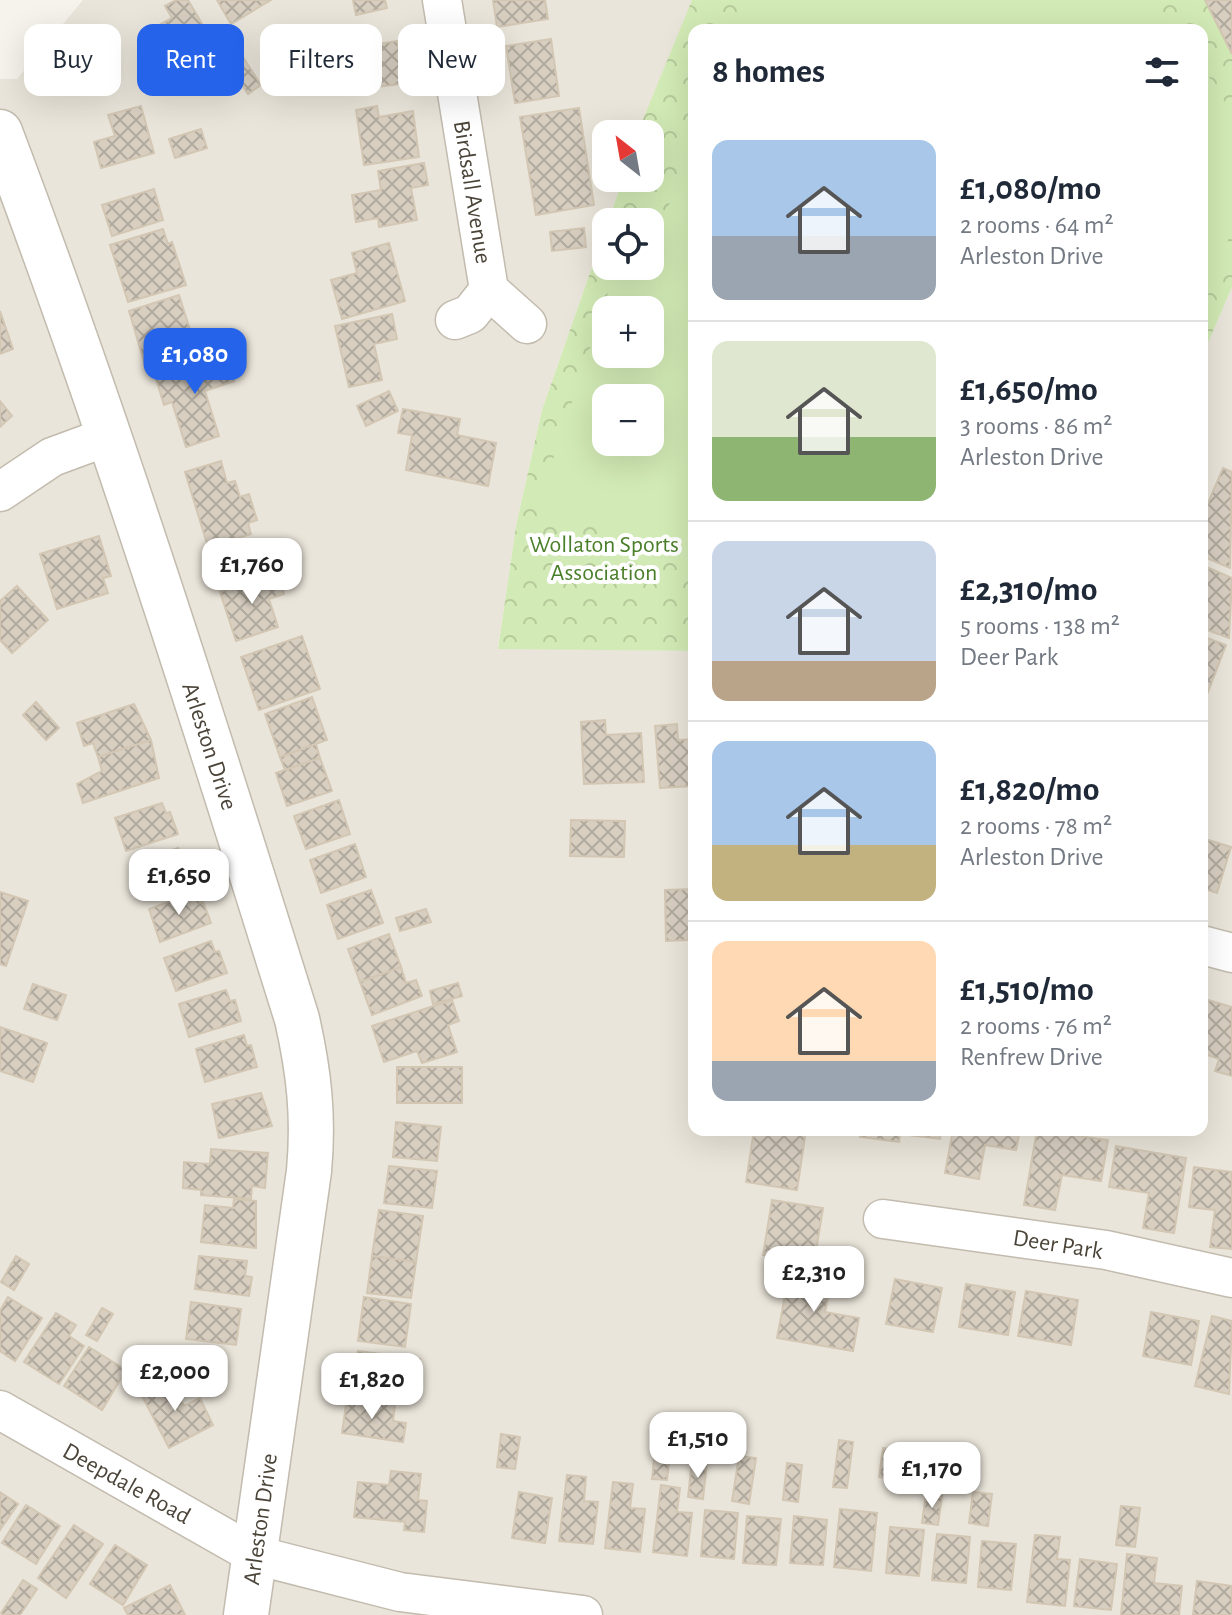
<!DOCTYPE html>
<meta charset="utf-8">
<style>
:root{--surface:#fff;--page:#f2f2f3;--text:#1f2937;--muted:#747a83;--line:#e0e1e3;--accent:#2563eb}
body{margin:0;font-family:"Alegreya Sans",sans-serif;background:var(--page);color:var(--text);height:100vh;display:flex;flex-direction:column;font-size:30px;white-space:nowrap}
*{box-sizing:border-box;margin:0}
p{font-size:26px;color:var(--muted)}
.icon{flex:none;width:44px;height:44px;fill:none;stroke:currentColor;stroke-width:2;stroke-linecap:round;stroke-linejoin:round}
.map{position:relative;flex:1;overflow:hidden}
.details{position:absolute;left:688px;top:24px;width:520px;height:1112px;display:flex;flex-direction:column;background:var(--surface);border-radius:16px;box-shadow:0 8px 32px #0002}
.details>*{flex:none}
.top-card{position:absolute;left:24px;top:24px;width:544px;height:72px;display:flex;gap:16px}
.needle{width:52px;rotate:329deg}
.fabs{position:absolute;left:592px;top:120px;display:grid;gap:16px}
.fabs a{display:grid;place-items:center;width:72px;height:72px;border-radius:16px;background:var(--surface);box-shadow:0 8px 32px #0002;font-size:40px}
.price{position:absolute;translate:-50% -68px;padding:0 18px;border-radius:16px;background:#fff;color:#222;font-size:26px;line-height:52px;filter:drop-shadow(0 2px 4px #0008)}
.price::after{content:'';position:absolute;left:50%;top:48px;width:24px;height:18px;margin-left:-12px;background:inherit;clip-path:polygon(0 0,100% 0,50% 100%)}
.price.current{background:var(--accent);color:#fff}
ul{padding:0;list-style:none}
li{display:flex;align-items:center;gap:24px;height:200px;padding:0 24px}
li+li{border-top:2px solid var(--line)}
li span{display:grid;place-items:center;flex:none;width:224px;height:160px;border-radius:16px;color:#555}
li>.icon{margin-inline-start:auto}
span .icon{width:96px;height:96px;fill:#fffc;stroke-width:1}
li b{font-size:34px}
h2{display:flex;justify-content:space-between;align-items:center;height:96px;padding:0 24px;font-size:34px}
.tag{padding:0 28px;border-radius:16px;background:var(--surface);box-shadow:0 8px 32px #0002;font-size:28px;line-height:72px}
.tag.current{background:var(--accent);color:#fff}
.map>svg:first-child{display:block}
.residential{fill:#eae5da}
.park{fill:url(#park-crowns);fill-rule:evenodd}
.garden{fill:#d2eab5;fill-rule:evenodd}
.building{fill:url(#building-cross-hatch);stroke:#d3c7b4;stroke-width:2}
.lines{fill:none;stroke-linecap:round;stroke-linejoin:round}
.minor-casing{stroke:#c2bbae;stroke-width:41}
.tertiary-casing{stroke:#c2bbae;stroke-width:47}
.minor{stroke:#fff;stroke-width:38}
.tertiary{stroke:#fff;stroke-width:44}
.labels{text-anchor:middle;stroke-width:8;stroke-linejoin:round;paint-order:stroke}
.street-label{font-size:24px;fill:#4b4439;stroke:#fff}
.park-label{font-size:24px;fill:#4a7f2a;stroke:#fff}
</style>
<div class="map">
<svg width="1232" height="1615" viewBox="0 0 1232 1615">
<defs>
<pattern id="park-crowns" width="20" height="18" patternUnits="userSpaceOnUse" patternTransform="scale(2)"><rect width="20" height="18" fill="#d2eab5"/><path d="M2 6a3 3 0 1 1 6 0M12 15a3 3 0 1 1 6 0" fill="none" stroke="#b6ca9c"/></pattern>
<pattern id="building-cross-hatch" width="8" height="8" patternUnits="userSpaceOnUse" patternTransform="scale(2)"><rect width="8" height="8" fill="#d8cfc1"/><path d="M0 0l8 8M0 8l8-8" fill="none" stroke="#b1aa9e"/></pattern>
</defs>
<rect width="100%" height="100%" fill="#f6f3ec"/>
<!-- residential -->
<polygon class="residential" points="83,0 693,0 637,134 606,134 606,178 623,178 542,410 516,526 498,648 694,651 694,1130 1202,1130 1202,357 1232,287 1232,1615 0,1615 0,79 17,79"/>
<!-- park -->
<path class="park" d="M692 0H1232V287L1202 357V30H694V651L498 649 516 526 542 410 606 227V266H650V222H608L623 178H650V134H637ZM606 310H650V354H606ZM606 398H650V442H606Z"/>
<!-- garden -->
<g class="garden">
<polygon points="744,0 1148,0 1174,30 730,30"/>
<polygon points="1202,66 1232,113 1232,229 1202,311"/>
<path d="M694 105V560L537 508 617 266H650V222H632L635 212 665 221ZM606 310H650V354H606ZM606 398H650V442H606Z"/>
</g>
<!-- building -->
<g class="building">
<polygon points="176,0 188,0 223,59 163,94 145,63 165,51 152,29 172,18 165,6"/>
<polygon points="217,0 271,0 231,24"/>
<polygon points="353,0 385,0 387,8 356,15"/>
<polygon points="493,0 545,0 548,19 497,27"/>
<polygon points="1205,0 1232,0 1232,54"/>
<polygon points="551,39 559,96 515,103 506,46"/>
<polygon points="397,41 408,83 354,90 349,48"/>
<polygon points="241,54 261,85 248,94 227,62"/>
<polygon points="141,106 154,153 101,168 94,142 115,136 108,115"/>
<polygon points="377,106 379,117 413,111 419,157 364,165 356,110"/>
<polygon points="579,108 594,205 536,215 520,117"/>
<polygon points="201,129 207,148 175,158 169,139"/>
<polygon points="424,163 428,185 411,188 417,220 379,227 378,218 356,222 352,195 381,190 378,171"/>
<polygon points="154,189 163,220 112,236 102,205"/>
<polygon points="584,228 586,247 552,251 550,232"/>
<polygon points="163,229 168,244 172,242 186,285 128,302 110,245"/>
<polygon points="389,243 405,301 342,319 331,280 357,273 352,253"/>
<polygon points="179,295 196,349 145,365 129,311"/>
<polygon points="0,311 13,349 0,354"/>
<polygon points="392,314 397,339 374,344 382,380 349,387 335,326"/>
<polygon points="226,354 234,381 205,391 219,436 186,447 172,402 164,405 155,376"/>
<polygon points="389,391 398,411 366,426 357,406"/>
<polygon points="0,401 12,416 0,427"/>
<polygon points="403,409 460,419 457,435 496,443 488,486 406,470 412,435 398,433"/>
<polygon points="221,461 227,483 235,481 240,497 249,494 257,520 248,523 251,534 208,547 185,472"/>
<polygon points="1223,468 1232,472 1230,568 1202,556 1202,517"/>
<polygon points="99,536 111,576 103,578 108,593 57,609 40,554"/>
<polygon points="244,549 252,575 217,586 209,560"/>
<polygon points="1209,568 1232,578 1229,638 1202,628 1202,583"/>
<polygon points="277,572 284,594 269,599 278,627 236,641 220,592"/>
<polygon points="17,586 48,620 12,653 0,640 0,601"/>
<polygon points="302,636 320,689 259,710 241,657"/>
<polygon points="1202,636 1226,645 1206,697 1202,695"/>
<polygon points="312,697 327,740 280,757 265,714"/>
<polygon points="36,702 59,728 46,740 23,715"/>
<polygon points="134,704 151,740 98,757 93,743 84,746 77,723"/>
<polygon points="605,720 606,735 641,733 644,782 584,784 581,722"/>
<polygon points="677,724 678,740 694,739 694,786 660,788 655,726"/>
<polygon points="151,740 159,778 83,803 77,784 102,771 98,757"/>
<polygon points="316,744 320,758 285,770 280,757"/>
<polygon points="320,758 332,791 287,806 276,773"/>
<polygon points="339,800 350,834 306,849 294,816"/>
<polygon points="162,803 166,813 170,812 178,834 126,851 115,818"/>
<polygon points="571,820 625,821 624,857 570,856"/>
<polygon points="1202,838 1231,847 1217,893 1202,888"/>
<polygon points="355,844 366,877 321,893 310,860"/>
<polygon points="178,848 194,879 143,897 131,865"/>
<polygon points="694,889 694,934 688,934 688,940 666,941 665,890"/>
<polygon points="371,890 383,923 338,939 327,905"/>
<polygon points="0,892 28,901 6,966 0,964"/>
<polygon points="195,892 200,903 203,901 211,923 160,942 149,909"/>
<polygon points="426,909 431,922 400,931 396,918"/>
<polygon points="389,934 401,967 360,982 348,949"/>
<polygon points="211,941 215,952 219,951 227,973 176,991 164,958"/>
<polygon points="401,967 406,983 416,980 422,996 372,1015 360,982"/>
<polygon points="458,983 462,996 433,1004 430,991"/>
<polygon points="33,984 66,995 57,1020 24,1009"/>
<polygon points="226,990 230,1001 235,1000 241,1021 189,1037 179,1004"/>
<polygon points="452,1000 459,1021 448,1025 457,1052 422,1063 417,1051 384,1062 372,1026"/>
<polygon points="1208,1000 1232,1007 1232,1076 1215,1071 1219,1059 1202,1053 1202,1017"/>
<polygon points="0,1027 47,1043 33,1082 0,1071"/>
<polygon points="244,1035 247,1046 251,1045 257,1067 205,1082 196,1049"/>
<rect x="397" y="1067" width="65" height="36"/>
<polygon points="261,1093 272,1126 219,1138 212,1104"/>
<polygon points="396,1122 441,1127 437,1161 393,1157"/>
<polygon points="754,1130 806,1130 797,1190 746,1182"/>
<polygon points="861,1130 941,1130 940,1139 900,1134 899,1142 860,1137"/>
<polygon points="953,1130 1020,1130 1016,1150 985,1145 979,1179 945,1173"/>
<polygon points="1037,1130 1108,1140 1101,1181 1062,1175 1055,1210 1024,1205"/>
<polygon points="1116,1146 1186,1158 1174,1233 1143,1228 1149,1193 1109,1187"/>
<polygon points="211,1149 268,1153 265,1188 252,1186 251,1199 201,1195 201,1190 183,1188 184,1162 210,1164"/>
<polygon points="389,1166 437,1171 432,1208 384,1203"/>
<polygon points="1194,1167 1232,1172 1232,1249 1210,1247 1215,1210 1189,1207"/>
<polygon points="234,1199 256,1201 256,1248 201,1242 205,1205 233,1208"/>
<polygon points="772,1200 823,1208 814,1263 763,1255"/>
<polygon points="379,1210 423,1216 416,1262 372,1256"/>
<polygon points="16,1256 29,1264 14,1290 1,1282"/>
<polygon points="199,1256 247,1261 245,1276 252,1277 249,1296 195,1289"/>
<polygon points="372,1256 416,1262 411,1298 367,1293"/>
<polygon points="790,1269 832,1276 825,1312 859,1318 853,1351 777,1338"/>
<polygon points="895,1279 942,1288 933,1332 886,1324"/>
<polygon points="966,1284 1015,1292 1008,1335 959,1327"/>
<polygon points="1026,1291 1078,1300 1071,1345 1018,1336"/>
<polygon points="8,1297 42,1318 15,1361 0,1351 0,1311"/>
<polygon points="364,1297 411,1304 405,1347 358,1341"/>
<polygon points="191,1302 241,1309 236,1345 186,1339"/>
<polygon points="102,1308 113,1314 97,1341 86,1335"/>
<polygon points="1151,1312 1199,1321 1191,1365 1143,1356"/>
<polygon points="56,1313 76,1325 69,1336 84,1346 59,1384 24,1362"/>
<polygon points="1212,1316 1232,1321 1229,1394 1195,1386"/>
<polygon points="89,1347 126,1370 102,1410 64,1386"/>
<polygon points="192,1350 222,1354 217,1383 188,1379"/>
<polygon points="358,1351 420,1359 415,1397 352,1388"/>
<polygon points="169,1377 184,1406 200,1398 213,1425 169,1448 140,1392"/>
<polygon points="347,1398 395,1405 393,1421 406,1423 403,1442 342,1433"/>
<polygon points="501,1434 520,1437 515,1469 497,1467"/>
<polygon points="656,1439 671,1441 667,1480 652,1479"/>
<polygon points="839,1440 853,1442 847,1488 833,1487"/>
<polygon points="883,1448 901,1450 898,1479 879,1477"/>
<polygon points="739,1456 756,1458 749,1504 732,1501"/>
<polygon points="692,1461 707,1462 703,1499 688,1497"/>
<polygon points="787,1463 802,1465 798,1502 783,1500"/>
<polygon points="391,1471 421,1474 418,1500 427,1501 424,1532 404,1530 405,1522 354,1517 358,1482 389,1485"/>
<polygon points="567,1475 586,1477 584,1501 598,1502 593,1544 559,1541"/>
<polygon points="613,1482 633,1484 630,1508 645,1509 640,1552 605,1548"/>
<polygon points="661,1485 680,1488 677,1512 692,1513 687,1556 653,1552"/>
<polygon points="0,1492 18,1504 0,1530"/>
<polygon points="519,1492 552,1498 545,1543 512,1538"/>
<polygon points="973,1492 992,1494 988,1526 969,1523"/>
<polygon points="926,1494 942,1496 938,1525 922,1523"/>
<polygon points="26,1505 60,1526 36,1564 2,1543"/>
<polygon points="1121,1506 1140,1508 1135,1547 1116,1545"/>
<polygon points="840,1509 877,1513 871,1571 834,1567"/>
<polygon points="705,1510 738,1513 734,1559 701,1556"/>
<polygon points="747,1516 781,1519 776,1565 743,1563"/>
<polygon points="794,1516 827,1520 823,1565 790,1563"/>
<polygon points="74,1525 103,1544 66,1598 38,1578"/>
<polygon points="890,1527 924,1530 919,1576 886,1573"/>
<polygon points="937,1534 970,1537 966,1583 932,1580"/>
<polygon points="1035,1535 1060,1537 1057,1559 1070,1560 1065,1606 1027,1602"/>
<polygon points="982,1541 1016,1544 1011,1590 978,1587"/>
<polygon points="115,1545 147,1565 123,1605 90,1584"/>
<polygon points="1127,1554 1157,1558 1154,1583 1182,1586 1179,1615 1121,1615"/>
<polygon points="1080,1559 1117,1564 1111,1610 1074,1606"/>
<polygon points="23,1580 37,1589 20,1615 3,1615 1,1613"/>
<polygon points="1197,1581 1232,1586 1232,1615 1193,1615"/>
<polygon points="170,1585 185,1615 128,1615 124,1608"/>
</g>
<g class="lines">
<defs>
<g id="minor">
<polyline points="442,0 489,290"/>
<polyline points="455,320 470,314 489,290 527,324"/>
<polyline points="0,492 52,457 109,436"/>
<polyline points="1202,945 1232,953"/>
<polyline points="883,1219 1106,1250 1232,1278"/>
<polyline points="0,1410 255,1555 400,1592 583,1615"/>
</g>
<path id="tertiary" d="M0 132C110 423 204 721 297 1019 309 1072 314 1117 309 1171L246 1615"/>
</defs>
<!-- minor casing -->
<use href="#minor" class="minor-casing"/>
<!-- tertiary casing -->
<use href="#tertiary" class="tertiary-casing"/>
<!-- minor -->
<use href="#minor" class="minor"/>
<!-- tertiary -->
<use href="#tertiary" class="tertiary"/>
</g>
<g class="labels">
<!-- street labels -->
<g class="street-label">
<text transform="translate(473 192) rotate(81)" y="8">Birdsall Avenue</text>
<text transform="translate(210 746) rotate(72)" y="8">Arleston Drive</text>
<text transform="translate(1058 1244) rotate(9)" y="8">Deer Park</text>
<text transform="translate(127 1483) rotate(29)" y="8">Deepdale Road</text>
<text transform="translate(260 1519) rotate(-82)" y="8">Arleston Drive</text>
</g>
<!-- park labels -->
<g class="park-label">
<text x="604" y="552">Wollaton Sports<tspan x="604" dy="28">Association</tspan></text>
</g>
</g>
</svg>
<div class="fabs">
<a><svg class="needle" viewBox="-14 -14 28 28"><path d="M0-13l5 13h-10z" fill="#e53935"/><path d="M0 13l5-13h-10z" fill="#747a83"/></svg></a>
<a><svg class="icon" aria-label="locate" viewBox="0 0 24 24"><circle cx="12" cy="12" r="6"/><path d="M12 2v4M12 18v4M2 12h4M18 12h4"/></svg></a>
<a>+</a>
<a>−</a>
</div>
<b class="price current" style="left:195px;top:396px">£1,080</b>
<b class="price" style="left:252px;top:606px">£1,760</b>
<b class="price" style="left:179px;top:917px">£1,650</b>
<b class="price" style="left:814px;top:1314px">£2,310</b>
<b class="price" style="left:175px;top:1413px">£2,000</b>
<b class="price" style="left:372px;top:1421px">£1,820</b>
<b class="price" style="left:698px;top:1480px">£1,510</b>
<b class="price" style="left:932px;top:1510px">£1,170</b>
<div class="top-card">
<a class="tag">Buy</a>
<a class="tag current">Rent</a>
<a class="tag">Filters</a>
<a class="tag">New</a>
</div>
<section class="details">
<h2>8 homes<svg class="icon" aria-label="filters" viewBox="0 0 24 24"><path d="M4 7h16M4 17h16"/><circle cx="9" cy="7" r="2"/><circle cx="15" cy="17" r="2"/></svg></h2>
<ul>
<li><span style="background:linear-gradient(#a9c7e8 60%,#9aa5b1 0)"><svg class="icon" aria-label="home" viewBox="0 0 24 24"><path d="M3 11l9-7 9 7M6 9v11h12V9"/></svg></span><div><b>£1,080/mo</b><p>2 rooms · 64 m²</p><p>Arleston Drive</p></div></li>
<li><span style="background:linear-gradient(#dfe7d0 60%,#8fb573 0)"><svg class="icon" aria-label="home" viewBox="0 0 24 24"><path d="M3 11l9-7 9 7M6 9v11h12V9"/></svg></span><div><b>£1,650/mo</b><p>3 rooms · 86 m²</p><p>Arleston Drive</p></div></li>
<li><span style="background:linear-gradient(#c9d6e8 75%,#b9a48a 0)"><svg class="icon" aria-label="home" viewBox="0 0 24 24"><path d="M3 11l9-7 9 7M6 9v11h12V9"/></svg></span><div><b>£2,310/mo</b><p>5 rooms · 138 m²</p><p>Deer Park</p></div></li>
<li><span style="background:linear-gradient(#a9c7e8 65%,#c2b280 0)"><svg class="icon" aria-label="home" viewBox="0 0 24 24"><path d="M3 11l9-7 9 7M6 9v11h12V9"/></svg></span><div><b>£1,820/mo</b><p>2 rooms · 78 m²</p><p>Arleston Drive</p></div></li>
<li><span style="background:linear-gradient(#ffd9b3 75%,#9aa5b1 0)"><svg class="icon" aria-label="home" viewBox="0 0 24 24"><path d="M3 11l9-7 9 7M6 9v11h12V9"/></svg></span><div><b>£1,510/mo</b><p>2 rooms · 76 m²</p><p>Renfrew Drive</p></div></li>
</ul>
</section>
</div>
